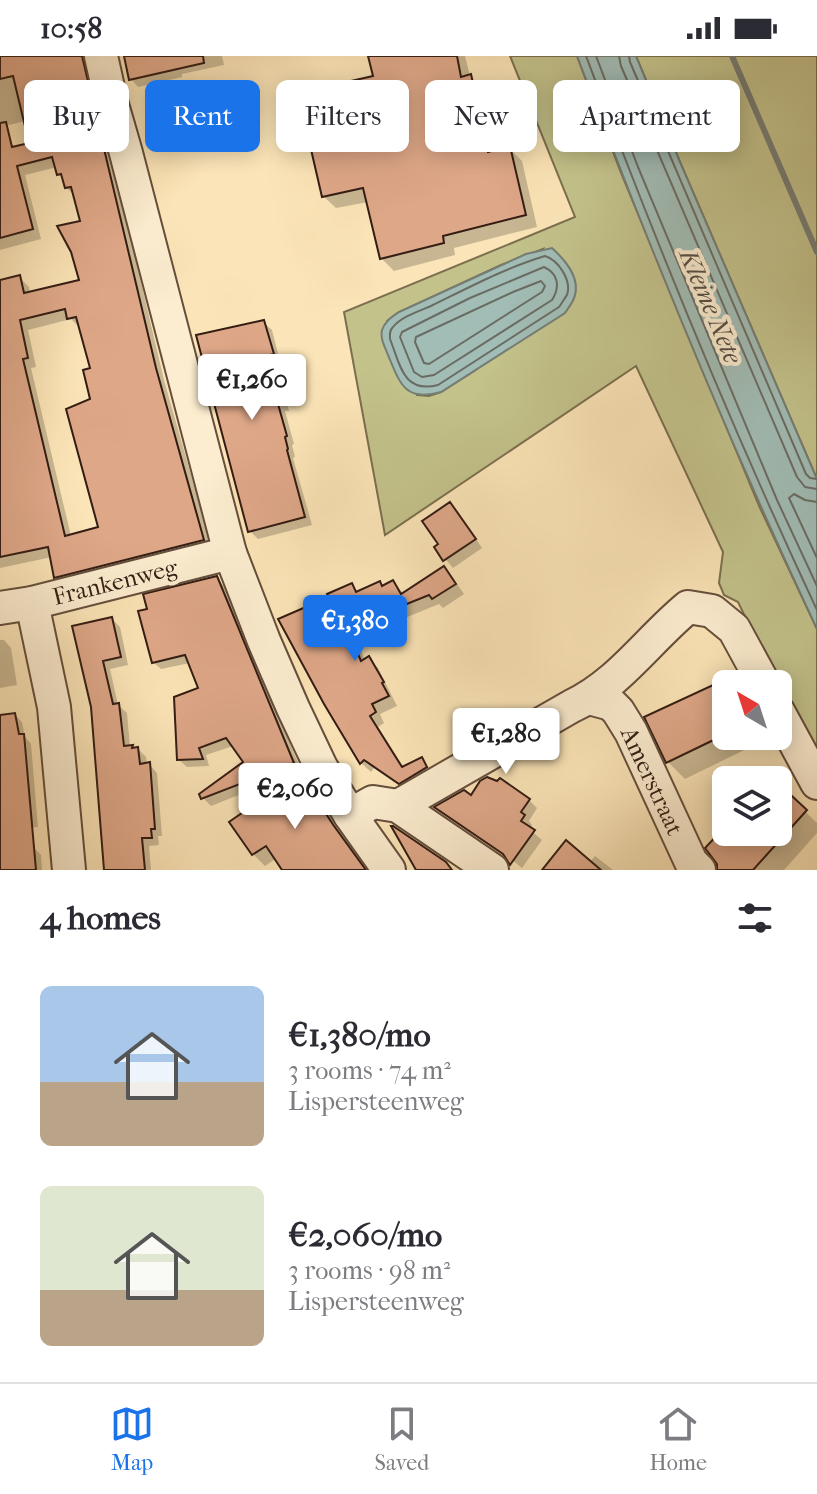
<!DOCTYPE html>
<meta charset="utf-8">
<style>
:root{--surface:#fff;--page:#f2f2f3;--text:#2b2b33;--muted:#7c7c81;--line:#e1e1e2;--accent:#1a73e8}
body{margin:0;font-family:"IM FELL French Canon",serif;background:var(--page);color:var(--text);height:100vh;display:flex;flex-direction:column;font-size:30px;white-space:nowrap}
*{box-sizing:border-box;margin:0}
p{font-size:26px;color:var(--muted)}
.icon{flex:none;width:44px;height:44px;fill:none;stroke:currentColor;stroke-width:2;stroke-linecap:round;stroke-linejoin:round}
.map{position:relative;height:814px;overflow:hidden}
.panel{display:flex;flex-direction:column;background:var(--surface);flex:1}
.panel>*{flex:none}
.hud{position:absolute;left:24px;top:24px;width:770px;height:72px;display:flex;gap:16px}
.needle{width:52px;rotate:321deg}
.buttons{position:absolute;left:712px;top:614px;display:grid;gap:16px}
.buttons a{display:grid;place-items:center;width:80px;height:80px;border-radius:12px;background:var(--surface);box-shadow:0 4px 20px #0003;font-size:40px}
.price{position:absolute;translate:-50% -68px;padding:0 18px;border-radius:8px;background:#fff;color:#222;font-size:26px;line-height:52px;filter:drop-shadow(0 2px 4px #0008)}
.price::after{content:'';position:absolute;left:50%;top:48px;width:24px;height:18px;margin-left:-12px;background:inherit;clip-path:polygon(0 0,100% 0,50% 100%)}
.price.on{background:var(--accent);color:#fff}
ul{padding:0;list-style:none}
li{display:flex;align-items:center;gap:24px;height:200px;padding:0 40px}
li span{display:grid;place-items:center;flex:none;width:224px;height:160px;border-radius:12px;color:#555}
li>.icon{margin-inline-start:auto}
span .icon{width:96px;height:96px;fill:#fffc;stroke-width:1}
li b{font-size:34px}
h2{display:flex;justify-content:space-between;align-items:center;height:96px;padding:0 40px;font-size:34px}
.tag{padding:0 28px;border-radius:12px;background:var(--surface);box-shadow:0 4px 20px #0003;font-size:28px;line-height:72px}
.tag.on{background:var(--accent);color:#fff}
.status{display:flex;justify-content:space-between;align-items:center;height:56px;padding:0 40px;background:var(--surface);direction:ltr}
.status svg{height:22px;fill:currentColor}
.tab-bar{display:flex;justify-content:space-around;align-items:center;height:112px;border-top:2px solid var(--line);background:var(--surface);font-size:22px;color:var(--muted)}
.tab-bar a{display:grid;justify-items:center;gap:4px}
.tab-bar .on{color:var(--accent)}
.map>svg:first-child{display:block}
.green{fill:#c3c28b;stroke:#7b6f4f;stroke-width:2;fill-rule:evenodd}
.water{fill:#a1bdb6;stroke:#757d75;stroke-width:2}
.shadow{fill:#0003;fill-rule:evenodd}
.lines{fill:none;stroke-linecap:round;stroke-linejoin:round}
.shore{stroke:#6a6c64;stroke-width:2}
.stream{stroke:#757d75;stroke-width:6}
.building{fill:#dea788;stroke:#331c13;stroke-width:2;fill-rule:evenodd}
.minor-casing{stroke:#654e3c;stroke-width:36}
.minor{stroke:#fcedd0;stroke-width:32}
.labels{text-anchor:middle;stroke-width:8;stroke-linejoin:round;paint-order:stroke}
.street-label{font-size:24px;fill:#331c13;stroke:#fcedd0}
.water-label{font-size:26px;font-style:italic;fill:#544c44;stroke:#fcedd0}
</style>
<div class="status"><b>10:58</b><svg viewBox="0 0 49 12"><path d="M0 12V9h3v3zM5 12V6h3v6zM10 12V3h3v9zM15 12V0h3v12zM26 1h20v11H26zM47 4h2v5h-2z"/></svg></div>
<div class="map">
<svg width="817" height="814" viewBox="0 0 817 814">
<rect width="100%" height="100%" fill="#fbe4b7"/>
<filter id="stains"><feTurbulence type="fractalNoise" baseFrequency=".0025" numOctaves="4"/><feColorMatrix values="0 0 0 0 .2 0 0 0 0 .09 0 0 0 0 .02 0 0 0 .5 -.17"/></filter>
<radialGradient id="worn" r=".72"><stop offset=".6" stop-color="#630" stop-opacity="0"/><stop offset="1" stop-color="#630" stop-opacity=".3"/></radialGradient>
<!-- green -->
<g class="green">
<path d="M510 0H577L621 117 760 452 817 573V708L738 546 724 539 719 527 723 496 636 310 385 479 344 256 575 161ZM543 193 477 313 441 336 429 340 417 339 387 265 399 256 501 209Z"/>
<polygon points="636,0 817,0 817,423 680,106"/>
</g>
<!-- water -->
<g class="water">
<path d="M577 0H636L680 106 817 423V573C729 386 650 194 577 0Z"/>
<path d="M552 192C564 203 580 220 575 239 574 245 569 251 565 257L441 336C405 346 400 328 388 299 385 291 380 283 382 274 385 265 392 261 399 256L526 198Z"/>
</g>
<!-- shadow -->
<g class="shadow">
<path d="M0 0H88L164 324 212 493 66 530 56 521 52 501 0 512V226L19 221 29 231 30 238 82 225 83 166 76 141 66 131 64 124 59 118 57 111 25 119 41 183 0 194V96L31 88 26 65 0 71ZM71 263 79 271H81L92 313V344L100 473 71 480 31 312 36 311 28 274Z"/>
<polygon points="126,0 222,0 224,9 182,18 182,21 138,31 131,23"/>
<polygon points="379,0 465,0 470,20 483,33 497,96 509,92 522,105 537,171 454,192 455,199 394,215 381,202 368,146 336,152 323,140 376,21"/>
<polygon points="263,266 272,274 280,306 277,307 289,355 285,355 294,388 292,389 295,401 293,402 312,469 258,483 250,475"/>
<polygon points="450,448 458,456 482,492 453,512 436,492 441,489"/>
<polygon points="444,512 453,522 464,538 443,552 439,548 356,582 365,605 369,603 378,612 397,650 380,658 384,667 378,671 404,712 421,704 431,713 410,736 374,712 371,716 361,707 280,564 331,542 352,530 359,537 379,527 383,531 393,526 404,539"/>
<polygon points="216,522 224,530 301,714 211,750 203,742 245,706 233,690 206,699 209,710 187,711 179,704 201,634 190,607 161,613 153,606"/>
<polygon points="112,563 120,571 128,609 110,613 118,649 127,657 130,691 138,693 146,701 147,709 149,708 157,717 162,780 158,780 159,789 149,790 151,814 107,814 93,651"/>
<polygon points="0,584 4,584 11,592 17,629 0,632"/>
<polygon points="733,622 739,628 726,628 726,680 771,681 685,723 668,706 647,662"/>
<polygon points="15,659 22,666 25,681 31,688 38,771 0,775 0,661"/>
<polygon points="298,720 310,732 368,814 286,814 277,802 265,810 253,798"/>
<polygon points="778,729 817,767 817,777 784,814 719,814 719,808 708,792 726,772 726,776 778,776"/>
<polygon points="471,742 529,744 537,752 529,765 532,769 529,773 542,784 522,812 471,771 458,764 462,771 437,752"/>
<polygon points="33,791 41,799 42,814 3,814"/>
<polygon points="595,800 613,814 545,814 589,807"/>
</g>
<g class="lines">
<!-- shore -->
<g class="shore">
<path d="M586 0C656 187 732 373 817 554"/>
<polyline points="596,0 638,111 777,444 817,530"/>
<polyline points="619,0 621,10 797,421 805,431 817,433"/>
<polyline points="629,0 630,6 806,418 810,422 817,423"/>
<path d="M545 200C558 204 572 224 567 239 566 240 560 250 559 251L438 329C403 338 400 308 390 283 390 278 389 275 393 271 401 261 419 255 431 250 468 232 505 212 545 200Z"/>
<path d="M544 211C559 218 560 231 552 244L434 319 422 321 414 316 400 281 402 276 470 242Z"/>
<polygon points="541,225 545,230 542,236 429,308 424,307 415,286 416,281 513,236"/>
<polyline points="817,446 805,444 794,438 789,442 817,502"/>
</g>
<!-- stream -->
<polyline class="stream" points="732,0 817,196"/>
</g>
<!-- building -->
<g class="building">
<path d="M0 0H82L156 312 204 484 54 522 48 491 0 501V224L20 219 24 237 79 224 71 196 57 170 80 165 71 131 65 132 61 118 57 119 52 101 17 110 33 173 0 182V67L6 66 12 91 29 87 13 20 0 23ZM65 253 67 263 76 261 90 312 83 314 90 343 66 353 98 471 65 480 23 303 28 302 20 264Z"/>
<polygon points="124,0 203,0 204,7 129,24"/>
<polygon points="368,0 457,0 461,21 471,18 488,96 510,90 526,159 443,180 444,187 380,203 363,132 322,141 298,37 373,20"/>
<polygon points="264,264 274,298 270,299 282,347 278,348 287,380 285,381 288,393 287,394 305,461 248,476 196,279"/>
<polygon points="450,446 476,483 443,505 434,491 438,488 422,465"/>
<polygon points="444,510 456,528 432,543 429,539 347,572 361,605 369,600 384,626 382,627 389,640 372,648 376,656 370,660 402,711 422,701 427,711 399,728 364,704 360,708 324,648 278,563 329,541 327,538 352,527 356,536 380,525 382,530 393,524 401,538"/>
<polygon points="217,520 294,707 201,743 199,738 243,706 226,682 199,692 203,703 177,704 174,641 198,632 185,599 152,607 138,555 147,553 143,538"/>
<polygon points="112,561 121,601 103,605 113,648 119,647 124,690 133,689 132,692 138,691 140,708 150,706 155,773 151,773 152,782 142,782 145,814 104,814 91,651 72,570"/>
<polygon points="726,623 726,678 666,707 644,661"/>
<polygon points="15,657 19,678 24,678 36,814 0,814 0,659"/>
<polygon points="299,717 334,770 366,814 282,814 266,790 252,799 229,766"/>
<polygon points="487,721 497,725 500,722 530,743 521,756 525,759 521,765 535,774 510,809 503,798 434,751 464,734 471,739 480,725"/>
<polygon points="778,727 807,754 753,814 717,814 717,808 705,792 720,776 778,776"/>
<polygon points="391,770 393,770 446,806 452,814 416,814"/>
<polygon points="566,784 601,814 542,814"/>
</g>
<g class="lines">
<defs>
<g id="minor">
<polyline points="101,0 111,45 126,97 230,497 264,585 293,652 321,711 350,759 389,814"/>
<polyline points="32,547 54,651 69,814"/>
<polyline points="0,552 32,547 230,497"/>
<polyline points="589,642 611,648 618,655 631,676 691,806 699,814"/>
<polyline points="778,655 817,727"/>
<path d="M398 750 572 650C619 628 648 584 688 551L712 555 734 573 764 628"/>
<polyline points="350,759 373,746 398,750 492,814"/>
</g>
</defs>
<!-- minor casing -->
<use href="#minor" class="minor-casing"/>
<!-- minor -->
<use href="#minor" class="minor"/>
</g>
<g class="labels">
<!-- street labels -->
<g class="street-label">
<text transform="translate(115 526) rotate(-14)" y="8">Frankenweg</text>
<text transform="translate(652 725) rotate(65)" y="8">Amerstraat</text>
</g>
<!-- water labels -->
<g class="water-label">
<text transform="translate(711 250) rotate(67)" y="9">Kleine Nete</text>
</g>
</g>
<rect width="100%" height="100%" filter="url(#stains)"/>
<rect width="100%" height="100%" fill="url(#worn)"/>
</svg>
<div class="buttons">
<a><svg class="needle" viewBox="-14 -14 28 28"><path d="M0-13l5 13h-10z" fill="#e53935"/><path d="M0 13l5-13h-10z" fill="#7c7c81"/></svg></a>
<a><svg class="icon" aria-label="layers" viewBox="0 0 24 24"><path d="M12 4l9 5-9 5-9-5zM3 14l9 5 9-5"/></svg></a>
</div>
<b class="price" style="left:252px;top:366px">€1,260</b>
<b class="price on" style="left:355px;top:607px">€1,380</b>
<b class="price" style="left:506px;top:720px">€1,280</b>
<b class="price" style="left:295px;top:775px">€2,060</b>
<div class="hud">
<a class="tag">Buy</a>
<a class="tag on">Rent</a>
<a class="tag">Filters</a>
<a class="tag">New</a>
<a class="tag">Apartment</a>
</div>
</div>
<section class="panel">
<h2>4 homes<svg class="icon" aria-label="filters" viewBox="0 0 24 24"><path d="M4 7h16M4 17h16"/><circle cx="9" cy="7" r="2"/><circle cx="15" cy="17" r="2"/></svg></h2>
<ul>
<li><span style="background:linear-gradient(#a9c7e8 60%,#b9a48a 0)"><svg class="icon" aria-label="home" viewBox="0 0 24 24"><path d="M3 11l9-7 9 7M6 9v11h12V9"/></svg></span><div><b>€1,380/mo</b><p>3 rooms · 74 m²</p><p>Lispersteenweg</p></div></li>
<li><span style="background:linear-gradient(#dfe7d0 65%,#b9a48a 0)"><svg class="icon" aria-label="home" viewBox="0 0 24 24"><path d="M3 11l9-7 9 7M6 9v11h12V9"/></svg></span><div><b>€2,060/mo</b><p>3 rooms · 98 m²</p><p>Lispersteenweg</p></div></li>
</ul>
</section>
<nav class="tab-bar">
<a class="on"><svg class="icon" aria-label="map" viewBox="0 0 24 24"><path d="M3 6l6-2 6 2 6-2v14l-6 2-6-2-6 2zM9 4v14M15 6v14"/></svg>Map</a>
<a><svg class="icon" aria-label="saved" viewBox="0 0 24 24"><path d="M7 4h10v16l-5-4-5 4z"/></svg>Saved</a>
<a><svg class="icon" aria-label="home" viewBox="0 0 24 24"><path d="M3 11l9-7 9 7M6 9v11h12V9"/></svg>Home</a>
</nav>
